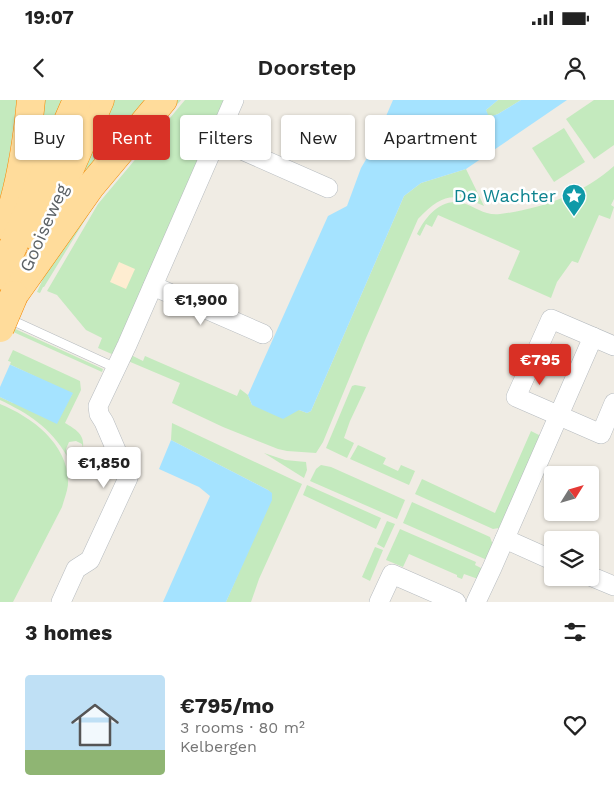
<!DOCTYPE html>
<meta charset="utf-8">
<style>
:root{--surface:#fff;--page:#f6f6f6;--text:#222;--muted:#767676;--line:#e0e0e0;--accent:#d93025}
body{margin:0;font-family:"Work Sans",sans-serif;background:var(--page);color:var(--text);height:100vh;display:flex;flex-direction:column;font-size:19px;white-space:nowrap}
*{box-sizing:border-box;margin:0}
p{font-size:16px;color:var(--muted)}
.icon{flex:none;width:28px;height:28px;fill:none;stroke:currentColor;stroke-width:2;stroke-linecap:round;stroke-linejoin:round}
.map{position:relative;height:502px;overflow:hidden}
.side{display:flex;flex-direction:column;background:var(--surface);flex:1}
.side>*{flex:none}
.banner{position:absolute;left:15px;top:15px;width:585px;height:45px;display:flex;gap:10px}
.needle{width:32px;rotate:53deg}
.fabs{position:absolute;left:544px;top:366px;display:grid;gap:10px}
.fabs a{display:grid;place-items:center;width:55px;height:55px;border-radius:5px;background:var(--surface);box-shadow:0 1px 4px #0004;font-size:25px}
.price{position:absolute;translate:-50% -42px;padding:0 11px;border-radius:5px;background:#fff;color:#222;font-size:16px;line-height:32px;filter:drop-shadow(0 1px 2px #0008)}
.price::after{content:'';position:absolute;left:50%;top:30px;width:15px;height:11px;margin-left:-8px;background:inherit;clip-path:polygon(0 0,100% 0,50% 100%)}
.price.selected{background:var(--accent);color:#fff}
ul{padding:0;list-style:none}
li{display:flex;align-items:center;gap:15px;height:125px;padding:0 25px}
li+li{border-top:1px solid var(--line)}
li span{display:grid;place-items:center;flex:none;width:140px;height:100px;border-radius:5px;color:#555}
li>.icon{margin-inline-start:auto}
span .icon{width:60px;height:60px;fill:#fffc;stroke-width:1}
li b{font-size:21px}
h2{display:flex;justify-content:space-between;align-items:center;height:60px;padding:0 25px;font-size:21px}
.tag{padding:0 18px;border-radius:5px;background:var(--surface);box-shadow:0 1px 4px #0004;font-size:18px;line-height:45px}
.tag.selected{background:var(--accent);color:#fff}
.status{display:flex;justify-content:space-between;align-items:center;height:35px;padding:0 25px;background:var(--surface);direction:ltr}
.status svg{height:14px;fill:currentColor}
header{display:flex;justify-content:space-between;align-items:center;height:65px;padding:0 25px;background:var(--surface);font-size:22px;font-weight:600}
.map>svg:first-child{display:block}
.green{fill:#c4eabe}
.sand{fill:#feedd1}
.water{fill:#a5e3ff}
.pier{fill:#f0ece4}
.lines{fill:none;stroke-linecap:round;stroke-linejoin:round}
.service-casing{stroke:#b6bbbf;stroke-width:10}
.minor-casing{stroke:#b6bbbf;stroke-width:20}
.trunk-casing{stroke:#f48800;stroke-width:29}
.service{stroke:#fff;stroke-width:9}
.minor{stroke:#fff;stroke-width:19}
.trunk{stroke:#ffdc9b;stroke-width:28}
.trunk-bridge-casing{stroke:#f48800;stroke-width:29;stroke-linecap:butt}
.trunk-bridge{stroke:#ffdc9b;stroke-width:28}
.labels{text-anchor:middle;stroke-width:5;stroke-linejoin:round;paint-order:stroke}
.culture-label{font-size:18px;fill:#0d838f;stroke:#fff;text-anchor:end}
.street-label{font-size:18px;fill:#5c6266;stroke:#fff}
</style>
<div class="status"><b>19:07</b><svg viewBox="0 0 49 12"><path d="M0 12V9h3v3zM5 12V6h3v6zM10 12V3h3v9zM15 12V0h3v12zM26 1h20v11H26zM47 4h2v5h-2z"/></svg></div>
<header><svg class="icon" aria-label="back" viewBox="0 0 24 24"><path d="M15 5l-7 7 7 7"/></svg>Doorstep<svg class="icon" aria-label="person" viewBox="0 0 24 24"><circle cx="12" cy="8" r="4"/><path d="M4 21q1-7 8-7t8 7"/></svg></header>
<div class="map">
<svg width="614" height="502" viewBox="0 0 614 502">
<rect width="100%" height="100%" fill="#f0ece4"/>
<!-- green -->
<g class="green">
<polygon points="0,0 17,0 7,72 0,98"/>
<polygon points="38,0 66,0 38,64"/>
<polygon points="111,0 155,0 83,80 77,76"/>
<path d="M170 0H181L102 92 44 187H43L40 193 37 192C70 116 118 64 170 0Z"/>
<polygon points="185,0 225,0 114,255 98,248 102,238 86,230 57,195 47,191 98,104"/>
<polygon points="498,0 521,0 498,14 488,18 486,10"/>
<polygon points="594,0 614,0 614,45 594,59 566,19"/>
<polygon points="564,28 585,62 554,82 532,48"/>
<path d="M614 66V99L611 105 614 107 610 119 599 115 578 163 572 161 557 182 551 198 508 179 520 151 438 115 432 127 426 124 420 136 417 134C425 117 441 97 463 103 476 107 485 116 500 114 541 109 583 94 614 66Z"/>
<path d="M466 69 484 106C453 92 442 94 418 119L366 238 323 342 316 353 287 351 278 349 223 327 172 303 180 283 128 261 131 255 143 261 145 256 237 296 240 289 248 295 252 305 299 310 307 313 311 311 404 96 421 83Z"/>
<polygon points="0,222 103,269 102,272 0,226"/>
<path d="M13 250 80 281 81 290 65 323C75 329 85 334 83 348L82 344 76 341 69 342 66 349 67 356C50 327 29 314 0 300V297L13 303 71 296 72 294 7 263Z"/>
<polygon points="355,285 366,287 350,321 344,338 354,343 347,358 326,348 352,286"/>
<path d="M0 304C32 317 70 345 68 385 67 392 64 400 62 407L13 502H0Z"/>
<polygon points="172,323 302,384 259,479 251,502 226,502 272,396 268,390 171,340"/>
<polygon points="531,331 541,336 499,428 493,429 415,394 422,379 495,413"/>
<polygon points="358,345 386,358 383,364 398,371 401,365 415,371 409,385 350,359"/>
<polygon points="264,353 285,360 306,362 307,370 304,378"/>
<polygon points="321,365 331,367 405,400 397,419 310,381 316,369"/>
<polygon points="307,385 381,418 376,429 303,395"/>
<polygon points="412,402 490,437 493,445 487,460 403,423"/>
<polygon points="387,421 395,424 384,448 377,444"/>
<polygon points="400,429 476,462 475,465 483,469 478,479 464,474 462,479 457,477 457,475 409,454 403,467 386,460"/>
<polygon points="375,447 383,450 370,481 362,477"/>
</g>
<!-- sand -->
<polygon class="sand" points="119,162 135,169 126,189 110,182"/>
<!-- water -->
<g class="water">
<polygon points="393,0 498,0 486,10 489,17 498,14 521,0 567,0 466,69 421,83 404,96 311,311 307,313 299,310 283,319 252,305 248,295 328,116 347,106 361,68 371,51"/>
<polygon points="2,261 73,293 57,324 0,297 0,262"/>
<polygon points="171,340 268,390 272,393 272,400 226,502 163,502 210,396 199,387 159,369"/>
</g>
<!-- pier -->
<polygon class="pier" points="3,259 11,262 0,287 0,260"/>
<g class="lines">
<defs>
<polyline id="service" points="7,218 116,268"/>
<g id="minor">
<polyline points="217,39 328,88"/>
<polyline points="153,186 263,234"/>
<polyline points="614,246 551,219 516,297 601,334 614,303"/>
<polyline points="505,439 552,460"/>
<polyline points="590,476 614,486"/>
<polyline points="61,502 76,469 90,460 128,378 104,322 99,314 98,306 127,245 234,0"/>
<polyline points="379,502 392,474 456,502"/>
<polyline points="476,502 492,468 593,237"/>
</g>
<g id="trunk">
<path d="M6 126C21 86 27 42 31 0"/>
<polyline points="39,139 100,0"/>
<polyline points="0,176 77,0"/>
<polyline points="14,195 91,86 163,0"/>
</g>
</defs>
<!-- service casing -->
<use href="#service" class="service-casing"/>
<!-- minor casing -->
<use href="#minor" class="minor-casing"/>
<!-- trunk casing -->
<use href="#trunk" class="trunk-casing"/>
<!-- service -->
<use href="#service" class="service"/>
<!-- minor -->
<use href="#minor" class="minor"/>
<!-- trunk -->
<use href="#trunk" class="trunk"/>
<defs>
<polyline id="trunk-bridge" points="0,228 14,195"/>
</defs>
<!-- trunk-bridge casing -->
<use href="#trunk-bridge" class="trunk-bridge-casing"/>
<!-- trunk-bridge -->
<use href="#trunk-bridge" class="trunk-bridge"/>
</g>
<!-- icons -->
<defs>
<symbol id="sight-pin" viewBox="-11 -11 22 30"><path d="M0 17L-7.5 6A9.5 9.5 0 1 1 7.5 6Z" fill="#0f9aa8" stroke="#fff"/><path d="M0-6L1.8-2.2L6-1.7L2.9 1.2L3.7 5.4L0 3.3L-3.7 5.4L-2.9 1.2L-6-1.7L-1.8-2.2Z" fill="#fff"/></symbol>
</defs>
<g fill-rule="evenodd">
<use href="#sight-pin" x="560" y="82" width="28" height="38"/>
</g>
<g class="labels">
<!-- culture labels -->
<g class="culture-label">
<text x="556" y="102">De Wachter</text>
</g>
<!-- street labels -->
<g class="street-label">
<text transform="translate(44 128) rotate(-66)" y="6">Gooiseweg</text>
</g>
</g>
</svg>
<div class="fabs">
<a><svg class="needle" viewBox="-14 -14 28 28"><path d="M0-13l5 13h-10z" fill="#e53935"/><path d="M0 13l5-13h-10z" fill="#767676"/></svg></a>
<a><svg class="icon" aria-label="layers" viewBox="0 0 24 24"><path d="M12 4l9 5-9 5-9-5zM3 14l9 5 9-5"/></svg></a>
</div>
<b class="price" style="left:201px;top:226px">€1,900</b>
<b class="price selected" style="left:540px;top:286px">€795</b>
<b class="price" style="left:104px;top:389px">€1,850</b>
<div class="banner">
<a class="tag">Buy</a>
<a class="tag selected">Rent</a>
<a class="tag">Filters</a>
<a class="tag">New</a>
<a class="tag">Apartment</a>
</div>
</div>
<section class="side">
<h2>3 homes<svg class="icon" aria-label="filters" viewBox="0 0 24 24"><path d="M4 7h16M4 17h16"/><circle cx="9" cy="7" r="2"/><circle cx="15" cy="17" r="2"/></svg></h2>
<ul>
<li><span style="background:linear-gradient(#bfe0f5 75%,#8fb573 0)"><svg class="icon" aria-label="home" viewBox="0 0 24 24"><path d="M3 11l9-7 9 7M6 9v11h12V9"/></svg></span><div><b>€795/mo</b><p>3 rooms · 80 m²</p><p>Kelbergen</p></div><svg class="icon" aria-label="heart" viewBox="0 0 24 24"><path d="M12 20l-8-8c-3-5 5-10 8-4 3-6 11-1 8 4z"/></svg></li>
</ul>
</section>
